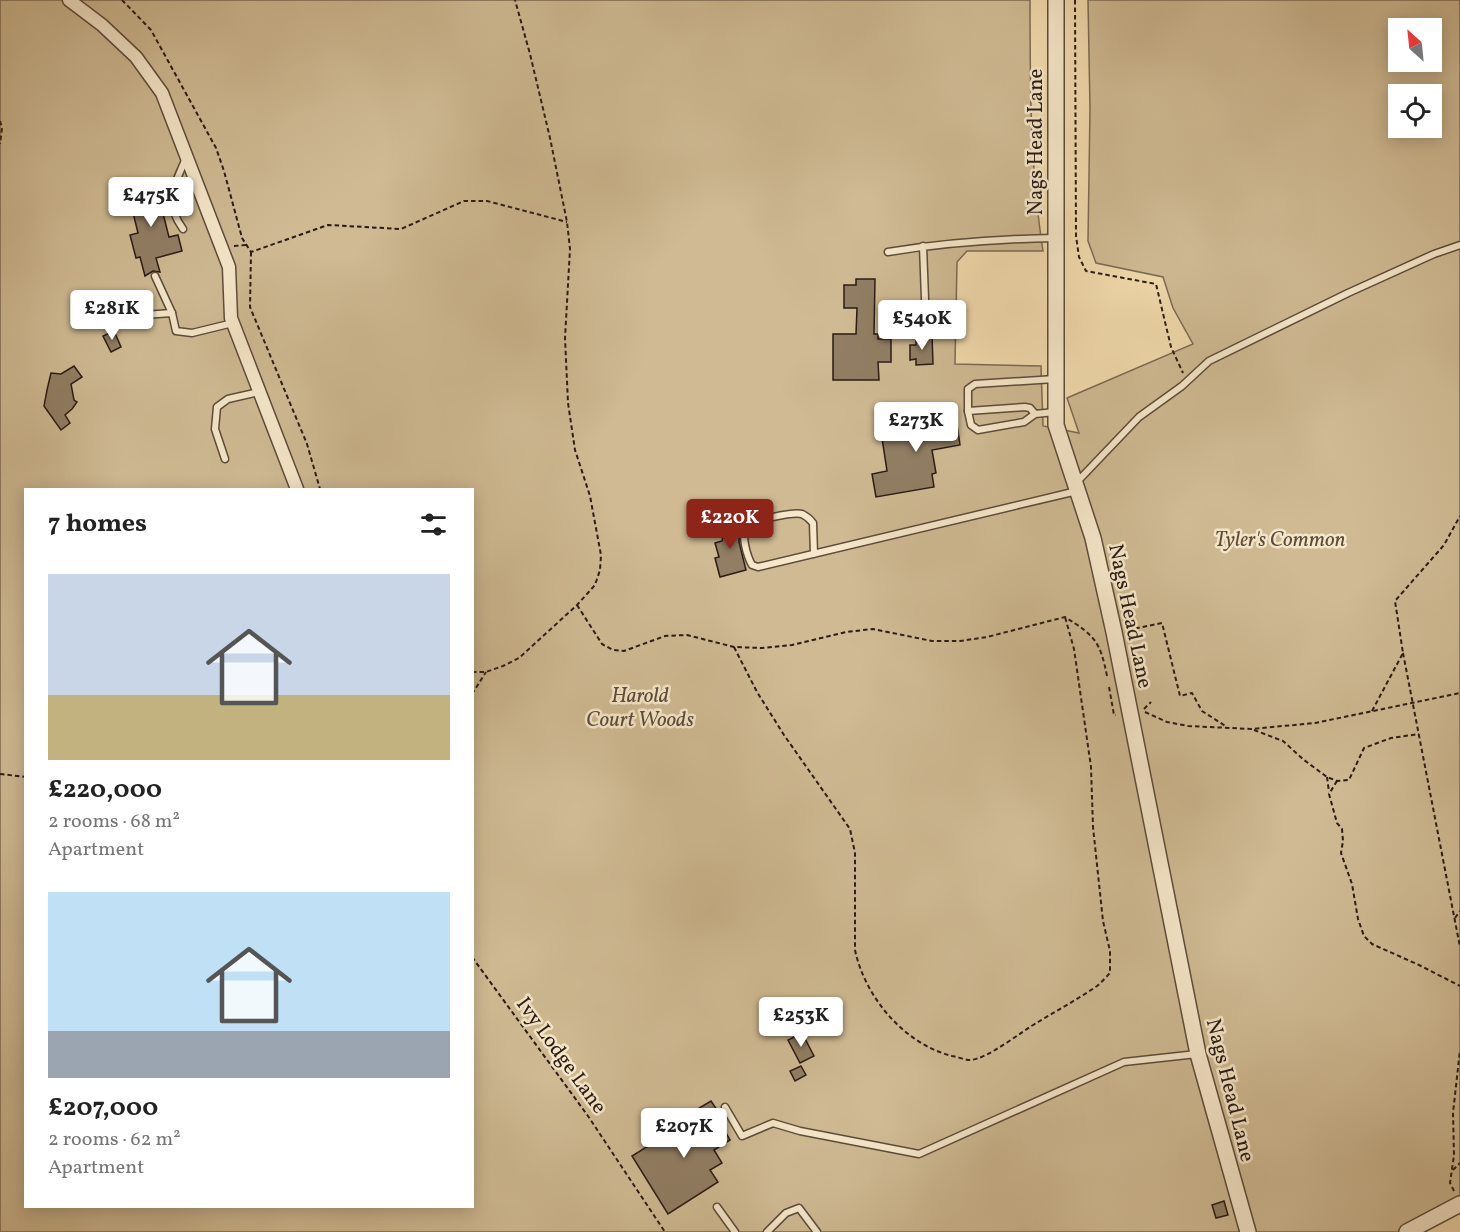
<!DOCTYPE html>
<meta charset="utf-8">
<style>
:root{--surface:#fff;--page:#f2f2f2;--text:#222;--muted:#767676;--accent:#8f2418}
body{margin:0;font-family:Vollkorn,serif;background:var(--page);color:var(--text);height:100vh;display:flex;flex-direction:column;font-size:22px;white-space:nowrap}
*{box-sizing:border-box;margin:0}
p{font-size:20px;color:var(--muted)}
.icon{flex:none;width:33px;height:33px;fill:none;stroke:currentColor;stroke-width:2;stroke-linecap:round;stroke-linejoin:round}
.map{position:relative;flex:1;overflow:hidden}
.details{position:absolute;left:24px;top:488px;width:450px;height:720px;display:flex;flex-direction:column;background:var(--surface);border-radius:0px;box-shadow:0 3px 15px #0003}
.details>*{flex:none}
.needle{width:39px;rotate:333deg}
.buttons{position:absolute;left:1388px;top:18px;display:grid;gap:12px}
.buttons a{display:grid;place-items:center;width:54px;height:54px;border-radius:0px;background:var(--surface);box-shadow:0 3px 15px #0003;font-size:30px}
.price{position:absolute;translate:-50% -51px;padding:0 14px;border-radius:6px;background:#fff;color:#222;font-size:20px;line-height:39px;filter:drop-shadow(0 2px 3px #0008)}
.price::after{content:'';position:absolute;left:50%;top:36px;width:18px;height:14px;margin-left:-9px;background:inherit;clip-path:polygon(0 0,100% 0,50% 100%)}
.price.current{background:var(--accent);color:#fff}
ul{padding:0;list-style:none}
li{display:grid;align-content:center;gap:12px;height:318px;padding:0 24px}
li span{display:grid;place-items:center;height:186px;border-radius:0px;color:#555}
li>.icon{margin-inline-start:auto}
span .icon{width:108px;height:108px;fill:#fffc;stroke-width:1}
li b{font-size:26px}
h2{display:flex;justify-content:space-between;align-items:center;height:72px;padding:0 24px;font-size:26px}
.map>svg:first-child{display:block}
.green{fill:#cfba93;stroke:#7c6a54;stroke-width:1.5;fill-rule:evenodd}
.building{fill:#917e64;stroke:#2a1b15;stroke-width:1.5}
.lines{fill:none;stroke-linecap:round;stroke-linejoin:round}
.service-casing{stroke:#5c4b3b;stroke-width:9}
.minor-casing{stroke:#5c4b3b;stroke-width:15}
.tertiary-casing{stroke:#5c4b3b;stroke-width:18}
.path{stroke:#2a1b15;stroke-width:2;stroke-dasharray:4.5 3;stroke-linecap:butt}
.service{stroke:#f6e7ca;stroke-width:6}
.minor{stroke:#f6e7ca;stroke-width:12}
.tertiary{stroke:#f6e7ca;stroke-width:15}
.labels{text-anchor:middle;stroke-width:5;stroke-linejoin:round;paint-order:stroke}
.street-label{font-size:21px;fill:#2a1b15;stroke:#f6e7ca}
.park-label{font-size:21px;font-style:italic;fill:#5c4b3b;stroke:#f6e7ca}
</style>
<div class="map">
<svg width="1460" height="1232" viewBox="0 0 1460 1232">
<rect width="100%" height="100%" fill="#f1daad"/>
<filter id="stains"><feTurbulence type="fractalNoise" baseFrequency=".00333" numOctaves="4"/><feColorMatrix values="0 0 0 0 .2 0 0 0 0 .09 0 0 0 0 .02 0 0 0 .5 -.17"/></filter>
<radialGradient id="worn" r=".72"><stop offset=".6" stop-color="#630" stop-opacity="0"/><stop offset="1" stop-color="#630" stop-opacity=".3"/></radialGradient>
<!-- green -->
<path class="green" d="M0 0H1030C1030 83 1030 168 1043 251H967L957 262 955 364 1041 366 1043 426 1079 433 1067 398 1193 344 1173 308 1163 277 1096 263 1088 241 1090 109 1088 0H1460V1206L1417 1232H0ZM1398 28H1431V62H1398ZM1398 94H1431V128H1398ZM26 489H472V1206H26Z"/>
<!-- building -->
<g class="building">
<polygon points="147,178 150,188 156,186 169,237 178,235 182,251 156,258 160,272 153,271 145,276 140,257 136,258 130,235 138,233 128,192 139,189 137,180"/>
<polygon points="856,279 875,279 874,334 878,334 878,339 891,339 891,362 878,362 879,380 833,380 833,334 856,334 857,308 844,308 844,285 856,285"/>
<polygon points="114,331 121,347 111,352 103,336"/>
<polygon points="932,336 933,364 916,365 916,359 910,360 910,345 916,345 916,337"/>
<polygon points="74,366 82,377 71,384 74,400 77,402 72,409 65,415 70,423 61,430 44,406 47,390 51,373 61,374"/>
<polygon points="949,405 951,418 956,417 960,445 932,450 936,473 932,474 934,487 876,497 872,474 887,471 882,438 919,432 915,410"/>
<polygon points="727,518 744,522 740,529 739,542 746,570 720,577 715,558 719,557 715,543 722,541"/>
<polygon points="802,1033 814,1056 800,1063 788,1040"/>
<polygon points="801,1066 806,1075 795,1081 790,1071"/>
<polygon points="711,1101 717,1110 714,1112 730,1140 714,1150 722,1163 710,1170 718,1182 668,1214 632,1156 687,1122 684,1117"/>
<polygon points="1224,1201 1228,1215 1216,1218 1212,1205"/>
</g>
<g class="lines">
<defs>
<g id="service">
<path d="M183 229C163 201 174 187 186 158"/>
<polyline points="923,246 926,325"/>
<path d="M888 252C943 243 998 239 1054 238"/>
<polyline points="155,276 172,313 176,331 192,333 233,323"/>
<polyline points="103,309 130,316 172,313"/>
<polyline points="968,411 1025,407 1030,408 1035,414"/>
<polyline points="1055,412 1035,414 1024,422 978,430 971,425 968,411 968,389 975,384 1055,379"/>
<polyline points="225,459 215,429 217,407 228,399 259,392"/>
<polyline points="1076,483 1139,417 1182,386 1209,361 1348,293 1434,254 1460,245"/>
<path d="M814 554 813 523C810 519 806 516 802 514 793 512 751 520 746 527 741 536 747 556 752 565L758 567 1077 491"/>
<polyline points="725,1107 742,1136 773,1123 800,1131 919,1154 1124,1062 1197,1054"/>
<polyline points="717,1207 735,1232"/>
<polyline points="767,1232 786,1213 799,1208 817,1232"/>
</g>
<polyline id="minor" points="69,0 102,25 136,57 162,93 229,267 231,318 297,489"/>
<g id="tertiary">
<polyline points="1056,0 1056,425 1093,538 1114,632 1198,1054 1248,1232"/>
<polyline points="1407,1232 1460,1204"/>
</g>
</defs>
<!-- service casing -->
<use href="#service" class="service-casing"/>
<!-- minor casing -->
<use href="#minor" class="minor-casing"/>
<!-- tertiary casing -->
<use href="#tertiary" class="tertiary-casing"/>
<!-- path -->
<g class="path">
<polyline points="122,0 151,30 216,148 224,171 242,238 251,252 328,225 401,229 464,201 487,201 567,222"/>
<polyline points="1075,0 1076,236 1079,257 1086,271 1156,284 1171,347 1183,373"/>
<polyline points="0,121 2,128 0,144"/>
<polyline points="234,246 246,245"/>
<polyline points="251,252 250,307 307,444 320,489"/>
<path d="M577 605 602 644 613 650 624 651 665 636 687 635 734 647 762 648 792 645 846 632 873 629 932 641H960L987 637 1065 617C1095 636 1100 641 1107 676"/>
<polyline points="1128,630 1162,623 1180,696 1192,693 1202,711 1227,727"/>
<path d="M734 647 757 692 784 735 850 829 855 853V950C865 997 904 1044 952 1056 958 1057 965 1060 970 1060 988 1059 1022 1031 1038 1022 1058 1010 1078 999 1097 986 1102 982 1106 977 1110 973V951L1103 921 1093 827 1091 767 1074 649 1065 617"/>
<polyline points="1403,653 1460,947"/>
<polyline points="472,672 486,672 503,666 519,658 577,605 595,585 600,570 601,555 590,496 575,450 568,403 565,338 570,249 567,222 550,138 530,54 515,0"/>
<polyline points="1109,687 1114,715 1116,715"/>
<polyline points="472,694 486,672"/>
<polyline points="1144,709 1151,702"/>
<polyline points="1372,711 1403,653 1395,601 1444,545 1460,516"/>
<polyline points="1145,712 1167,722 1188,726 1251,729 1315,723 1460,693"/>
<polyline points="1254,730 1283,741 1304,760 1327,777 1337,781 1349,780 1364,748 1391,738 1419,734"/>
<polyline points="0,774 26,777"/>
<polyline points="1327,777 1329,792"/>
<polyline points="1337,781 1329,794 1337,823 1342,829 1343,841 1341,853 1352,884 1358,919 1364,936 1372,944 1419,965 1460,986"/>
<polyline points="1455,918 1460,911"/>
<polyline points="472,957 588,1116 665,1232"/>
<polyline points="1453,1170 1460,1163"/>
<polyline points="1454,1191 1450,1183 1454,1155 1453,1113 1460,1050"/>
</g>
<!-- service -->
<use href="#service" class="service"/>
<!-- minor -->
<use href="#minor" class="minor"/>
<!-- tertiary -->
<use href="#tertiary" class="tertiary"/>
</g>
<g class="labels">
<!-- street labels -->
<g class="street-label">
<text transform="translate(1035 142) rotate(-90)" y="7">Nags Head Lane</text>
<text transform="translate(1131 616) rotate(78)" y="7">Nags Head Lane</text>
<text transform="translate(562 1055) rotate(54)" y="7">Ivy Lodge Lane</text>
<text transform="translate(1231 1090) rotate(76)" y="7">Nags Head Lane</text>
</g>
<!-- park labels -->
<g class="park-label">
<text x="1280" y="546">Tyler's Common</text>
<text x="640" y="702">Harold<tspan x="640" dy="24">Court Woods</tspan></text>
</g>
</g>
<rect width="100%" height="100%" filter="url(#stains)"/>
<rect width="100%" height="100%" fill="url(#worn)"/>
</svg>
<div class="buttons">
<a><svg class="needle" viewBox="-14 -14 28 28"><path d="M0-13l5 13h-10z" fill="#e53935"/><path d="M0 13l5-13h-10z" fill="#767676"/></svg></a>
<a><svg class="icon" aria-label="locate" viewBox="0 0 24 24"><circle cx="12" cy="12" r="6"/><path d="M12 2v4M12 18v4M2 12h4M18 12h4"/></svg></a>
</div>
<b class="price" style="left:151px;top:228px">£475K</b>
<b class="price" style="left:112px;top:341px">£281K</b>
<b class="price" style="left:922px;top:351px">£540K</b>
<b class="price" style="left:916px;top:453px">£273K</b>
<b class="price current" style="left:730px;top:550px">£220K</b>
<b class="price" style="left:801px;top:1048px">£253K</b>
<b class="price" style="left:684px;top:1159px">£207K</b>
<section class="details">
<h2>7 homes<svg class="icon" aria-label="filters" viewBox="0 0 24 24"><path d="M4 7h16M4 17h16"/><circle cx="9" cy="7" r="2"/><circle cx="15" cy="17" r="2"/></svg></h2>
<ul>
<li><span style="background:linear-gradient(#c9d6e8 65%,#c2b280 0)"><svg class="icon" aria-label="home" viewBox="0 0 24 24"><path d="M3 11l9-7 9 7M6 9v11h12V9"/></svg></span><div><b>£220,000</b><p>2 rooms · 68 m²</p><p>Apartment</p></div></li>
<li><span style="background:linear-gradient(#bfe0f5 75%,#9aa5b1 0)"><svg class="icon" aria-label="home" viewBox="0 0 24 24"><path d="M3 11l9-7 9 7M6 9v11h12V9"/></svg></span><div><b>£207,000</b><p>2 rooms · 62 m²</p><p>Apartment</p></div></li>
</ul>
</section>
</div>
